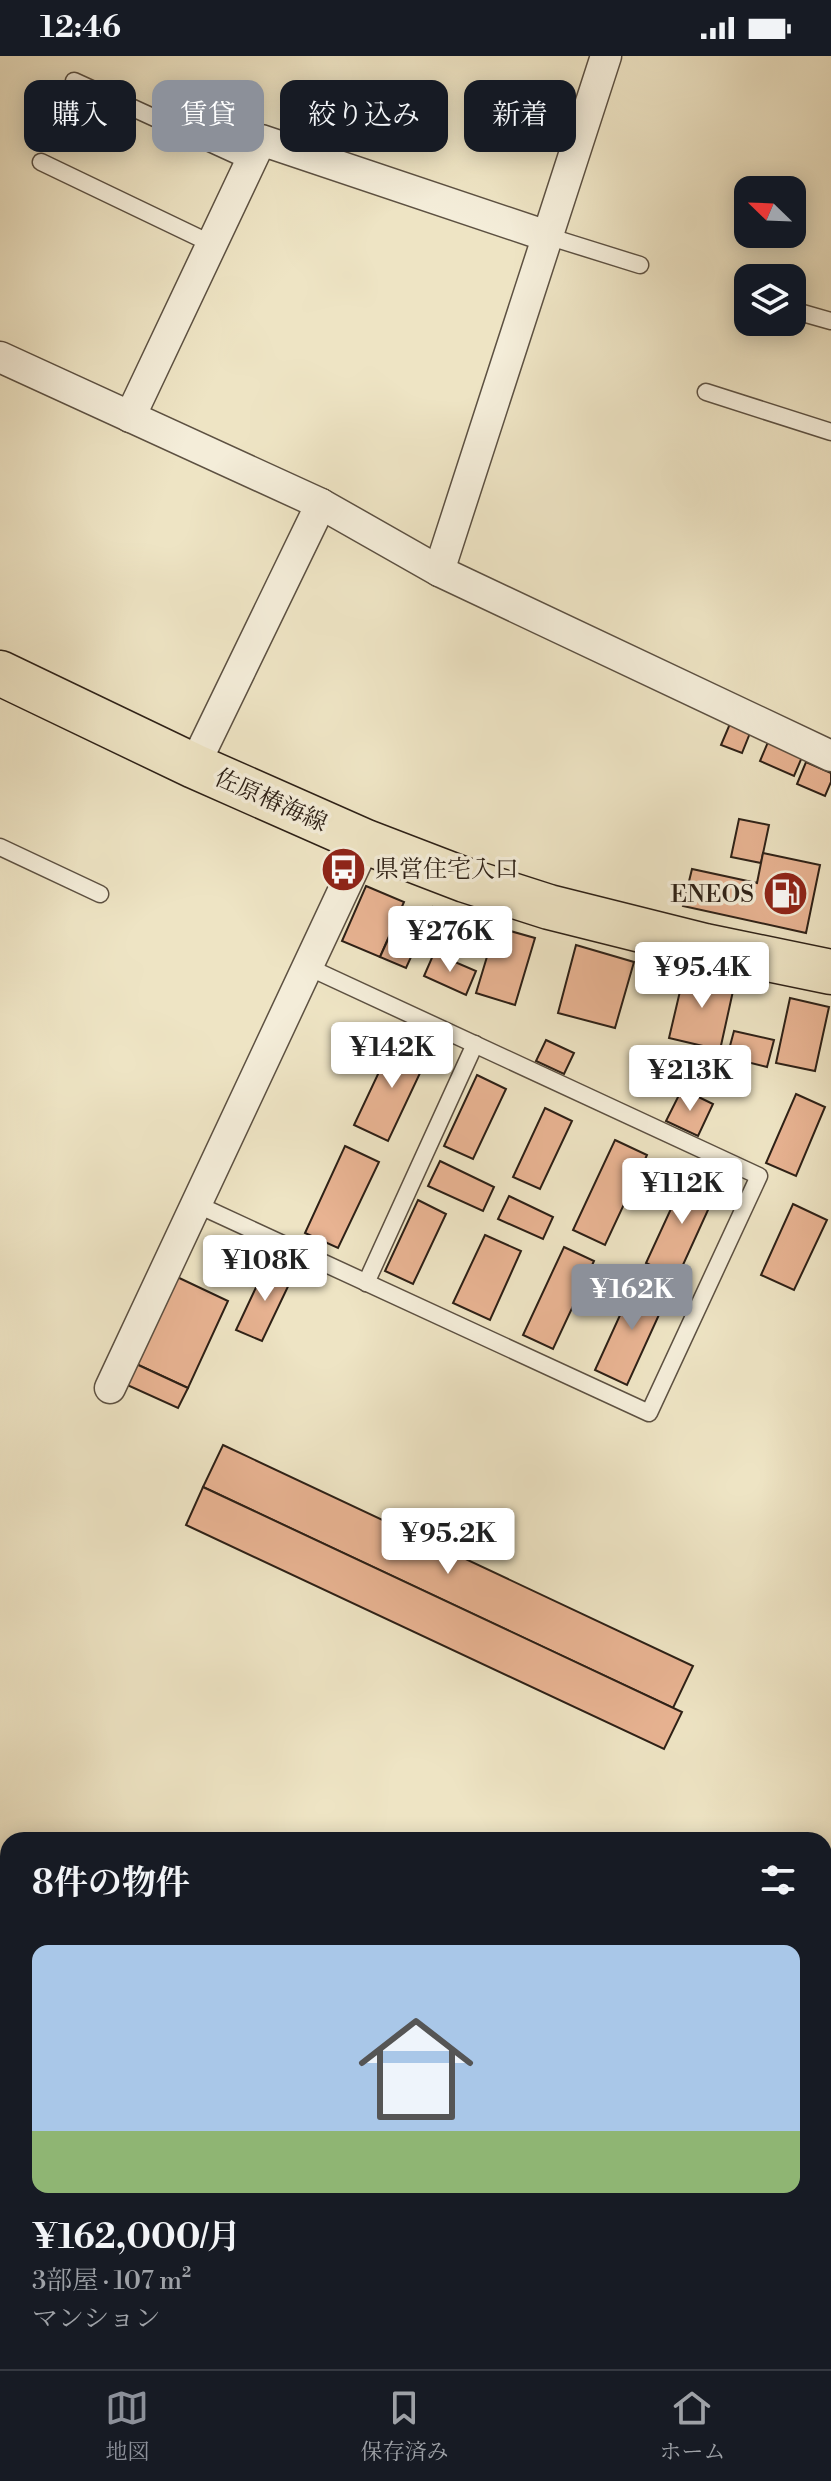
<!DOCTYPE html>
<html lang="ja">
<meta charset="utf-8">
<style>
:root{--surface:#171b24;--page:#242831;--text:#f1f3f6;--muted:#9ea1a6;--line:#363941;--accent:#8c9099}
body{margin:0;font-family:"Libre Bodoni","Noto Serif JP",serif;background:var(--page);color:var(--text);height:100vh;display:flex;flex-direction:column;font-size:30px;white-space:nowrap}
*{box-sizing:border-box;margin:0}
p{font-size:26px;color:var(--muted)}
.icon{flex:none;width:44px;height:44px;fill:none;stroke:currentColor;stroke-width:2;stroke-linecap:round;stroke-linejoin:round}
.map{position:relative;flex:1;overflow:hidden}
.sheet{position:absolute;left:0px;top:1776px;width:832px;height:538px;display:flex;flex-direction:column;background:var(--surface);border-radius:24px 24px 0 0;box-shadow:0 4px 20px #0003}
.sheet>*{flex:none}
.top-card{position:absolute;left:24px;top:24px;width:784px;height:72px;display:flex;gap:16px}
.needle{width:52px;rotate:293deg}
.controls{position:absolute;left:734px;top:120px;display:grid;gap:16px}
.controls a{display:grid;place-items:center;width:72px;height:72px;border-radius:16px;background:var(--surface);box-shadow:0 4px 20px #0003;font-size:40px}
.price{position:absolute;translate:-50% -68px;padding:0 18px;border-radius:8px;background:#fff;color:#222;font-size:26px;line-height:52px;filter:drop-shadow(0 2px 4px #0008)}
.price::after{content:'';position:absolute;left:50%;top:48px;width:24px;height:18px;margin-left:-12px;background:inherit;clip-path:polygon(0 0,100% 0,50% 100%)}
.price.selected{background:var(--accent);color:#fff}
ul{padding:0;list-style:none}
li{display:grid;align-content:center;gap:16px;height:424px;padding:0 32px}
li span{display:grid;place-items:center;height:248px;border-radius:16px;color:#555}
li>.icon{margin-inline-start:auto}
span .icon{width:144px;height:144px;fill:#fffc;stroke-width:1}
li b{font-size:34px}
h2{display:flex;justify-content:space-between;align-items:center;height:96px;padding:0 32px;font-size:34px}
.pill{padding:0 28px;border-radius:16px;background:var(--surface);box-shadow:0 4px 20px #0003;font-size:28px;line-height:72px}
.pill.selected{background:var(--accent);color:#fff}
.status{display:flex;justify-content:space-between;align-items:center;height:56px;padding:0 40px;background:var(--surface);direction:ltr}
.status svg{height:22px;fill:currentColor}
.dock{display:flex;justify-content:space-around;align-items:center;height:112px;border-top:2px solid var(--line);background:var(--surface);font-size:22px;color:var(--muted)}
.dock a{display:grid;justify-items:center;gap:4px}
.dock .selected{color:var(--accent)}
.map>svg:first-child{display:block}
.building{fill:#e8b392;stroke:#2d2016;stroke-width:2}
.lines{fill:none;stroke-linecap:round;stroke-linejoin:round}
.lane-casing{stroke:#5d5142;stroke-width:19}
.street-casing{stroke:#5d5142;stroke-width:33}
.primary-casing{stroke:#2d2016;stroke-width:47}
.lane{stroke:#f4edd9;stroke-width:16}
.street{stroke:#f4edd9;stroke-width:30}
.primary{stroke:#eee4c4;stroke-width:44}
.labels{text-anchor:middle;stroke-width:7;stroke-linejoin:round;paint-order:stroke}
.street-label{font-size:24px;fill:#2d2016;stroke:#f4edd9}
.poi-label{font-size:24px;fill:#2d2016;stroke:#f4edd9;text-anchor:start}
</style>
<div class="status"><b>12:46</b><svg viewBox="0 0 49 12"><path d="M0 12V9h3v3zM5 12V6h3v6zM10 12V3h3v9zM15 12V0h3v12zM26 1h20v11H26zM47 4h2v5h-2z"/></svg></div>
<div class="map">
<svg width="831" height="2313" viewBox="0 0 831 2313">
<rect width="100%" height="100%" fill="#eee4c4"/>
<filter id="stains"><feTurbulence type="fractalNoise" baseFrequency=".0025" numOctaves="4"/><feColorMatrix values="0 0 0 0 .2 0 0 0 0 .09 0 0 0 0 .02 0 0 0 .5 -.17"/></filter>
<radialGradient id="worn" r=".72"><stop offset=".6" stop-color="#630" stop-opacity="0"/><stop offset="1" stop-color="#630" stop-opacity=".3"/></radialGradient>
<!-- building -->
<g class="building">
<polygon points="732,663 752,672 742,697 721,689"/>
<polygon points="771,679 805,694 794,720 760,705"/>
<polygon points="806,706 831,717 831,726 825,740 797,728"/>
<polygon points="739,763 769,769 761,807 731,801"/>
<polygon points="763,797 820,809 806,877 683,850 692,813 757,827"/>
<polygon points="366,830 404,846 380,901 342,885"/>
<polygon points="433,851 467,866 450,904 416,889"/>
<polygon points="395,868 421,879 406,912 380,901"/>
<polygon points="496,871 535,882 515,949 476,937"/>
<polygon points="576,889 634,906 615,972 558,957"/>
<polygon points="434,897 476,915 466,939 424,920"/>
<polygon points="685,914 735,926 720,994 669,982"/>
<polygon points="790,942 829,951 815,1015 776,1007"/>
<polygon points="734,975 774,984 767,1011 727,1001"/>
<polygon points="395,982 429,998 388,1085 354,1069"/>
<polygon points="546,984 574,997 564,1018 536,1005"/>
<polygon points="477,1019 506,1033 473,1103 444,1090"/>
<polygon points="682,1033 713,1048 698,1080 666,1065"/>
<polygon points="796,1038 825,1051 796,1120 766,1107"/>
<polygon points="545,1052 572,1065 540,1133 513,1121"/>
<polygon points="615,1084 647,1099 605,1189 573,1174"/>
<polygon points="345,1090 379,1106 338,1192 305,1177"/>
<polygon points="440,1105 494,1131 483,1155 428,1130"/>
<polygon points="687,1118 718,1132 677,1222 646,1207"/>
<polygon points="509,1140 553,1161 543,1183 498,1163"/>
<polygon points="418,1144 446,1158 413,1228 385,1215"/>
<polygon points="793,1148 827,1164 794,1234 761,1219"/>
<polygon points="485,1179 521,1195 490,1264 453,1247"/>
<polygon points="564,1191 594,1205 553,1293 523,1279"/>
<polygon points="267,1208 293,1220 262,1285 236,1274"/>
<polygon points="175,1220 228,1245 188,1332 134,1307"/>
<polygon points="636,1224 668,1239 627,1329 595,1314"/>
<polygon points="134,1307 188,1332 178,1352 125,1328"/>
<polygon points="223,1389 693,1610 673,1652 203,1431"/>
<polygon points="203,1431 682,1656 664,1693 186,1469"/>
</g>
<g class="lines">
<defs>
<g id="lane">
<polyline points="74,25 251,106"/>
<polyline points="41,106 212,188"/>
<polyline points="547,180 640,209"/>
<polyline points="792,254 831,265"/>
<polyline points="706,336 831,376"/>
<polyline points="0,791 100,838"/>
<polyline points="196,1148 649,1357 759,1120 308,911"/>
<polyline points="366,1227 475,988"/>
</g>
<g id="street">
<polyline points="0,301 321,448 439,515 831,700"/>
<polyline points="130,361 261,84 547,180"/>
<polyline points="439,515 606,0"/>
<polyline points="194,710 321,448"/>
<polyline points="110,1332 366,786"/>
<polyline points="824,1911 831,1914"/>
<polyline points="824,2252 831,2255"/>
</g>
<polyline id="primary" points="0,617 194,710 366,786 465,824 549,851 705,890 831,916"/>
</defs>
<!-- lane casing -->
<use href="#lane" class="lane-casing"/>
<!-- street casing -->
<use href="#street" class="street-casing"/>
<!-- primary casing -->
<use href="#primary" class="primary-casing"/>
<!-- lane -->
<use href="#lane" class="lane"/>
<!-- street -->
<use href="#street" class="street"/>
<!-- primary -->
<use href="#primary" class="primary"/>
</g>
<!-- icons -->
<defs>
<symbol id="bus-disc" viewBox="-11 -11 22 22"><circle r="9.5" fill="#8f2418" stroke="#f4edd9"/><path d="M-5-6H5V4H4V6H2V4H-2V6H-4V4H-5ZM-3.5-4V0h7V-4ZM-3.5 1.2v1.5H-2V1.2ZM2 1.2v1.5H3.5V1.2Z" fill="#fff"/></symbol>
<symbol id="fuel-disc" viewBox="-11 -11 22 22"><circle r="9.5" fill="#8f2418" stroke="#f4edd9"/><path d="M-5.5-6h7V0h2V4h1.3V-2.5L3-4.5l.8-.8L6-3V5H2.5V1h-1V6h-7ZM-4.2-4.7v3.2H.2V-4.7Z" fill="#fff"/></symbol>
</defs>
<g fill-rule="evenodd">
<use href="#bus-disc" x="318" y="788" width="51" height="51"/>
<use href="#fuel-disc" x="760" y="812" width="51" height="51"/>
</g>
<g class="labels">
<!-- street labels -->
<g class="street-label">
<text transform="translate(271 744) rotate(24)" y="8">佐原椿海線</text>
</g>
<!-- poi labels -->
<g class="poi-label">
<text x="375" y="821">県営住宅入口</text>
<text x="754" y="846" text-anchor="end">ENEOS</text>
</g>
</g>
<rect width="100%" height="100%" filter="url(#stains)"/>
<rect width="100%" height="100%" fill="url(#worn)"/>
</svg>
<div class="controls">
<a><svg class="needle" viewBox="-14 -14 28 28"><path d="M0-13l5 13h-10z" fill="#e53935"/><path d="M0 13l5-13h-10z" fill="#9ea1a6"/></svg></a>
<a><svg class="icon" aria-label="layers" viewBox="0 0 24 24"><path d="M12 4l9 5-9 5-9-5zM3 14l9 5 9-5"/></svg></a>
</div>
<b class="price" style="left:450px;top:918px">¥276K</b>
<b class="price" style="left:702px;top:954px">¥95.4K</b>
<b class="price" style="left:392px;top:1034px">¥142K</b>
<b class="price" style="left:690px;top:1057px">¥213K</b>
<b class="price" style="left:682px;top:1170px">¥112K</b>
<b class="price" style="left:265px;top:1247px">¥108K</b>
<b class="price selected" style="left:632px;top:1276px">¥162K</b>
<b class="price" style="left:448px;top:1520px">¥95.2K</b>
<div class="top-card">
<a class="pill">購入</a>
<a class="pill selected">賃貸</a>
<a class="pill">絞り込み</a>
<a class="pill">新着</a>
</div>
<section class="sheet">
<h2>8件の物件<svg class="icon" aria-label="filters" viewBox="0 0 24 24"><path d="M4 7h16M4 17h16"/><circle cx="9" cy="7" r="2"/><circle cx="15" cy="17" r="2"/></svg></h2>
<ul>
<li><span style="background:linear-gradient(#a9c7e8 75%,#8fb573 0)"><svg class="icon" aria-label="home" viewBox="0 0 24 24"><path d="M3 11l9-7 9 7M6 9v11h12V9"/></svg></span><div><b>¥162,000/月</b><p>3部屋 · 107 m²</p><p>マンション</p></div></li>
</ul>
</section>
</div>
<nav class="dock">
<a class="selected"><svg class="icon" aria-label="map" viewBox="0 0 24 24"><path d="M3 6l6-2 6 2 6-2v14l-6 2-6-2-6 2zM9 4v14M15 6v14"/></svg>地図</a>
<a><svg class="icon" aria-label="saved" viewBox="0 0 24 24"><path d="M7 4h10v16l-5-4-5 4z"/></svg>保存済み</a>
<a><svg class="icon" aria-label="home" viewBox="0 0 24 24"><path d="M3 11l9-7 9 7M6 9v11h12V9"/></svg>ホーム</a>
</nav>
